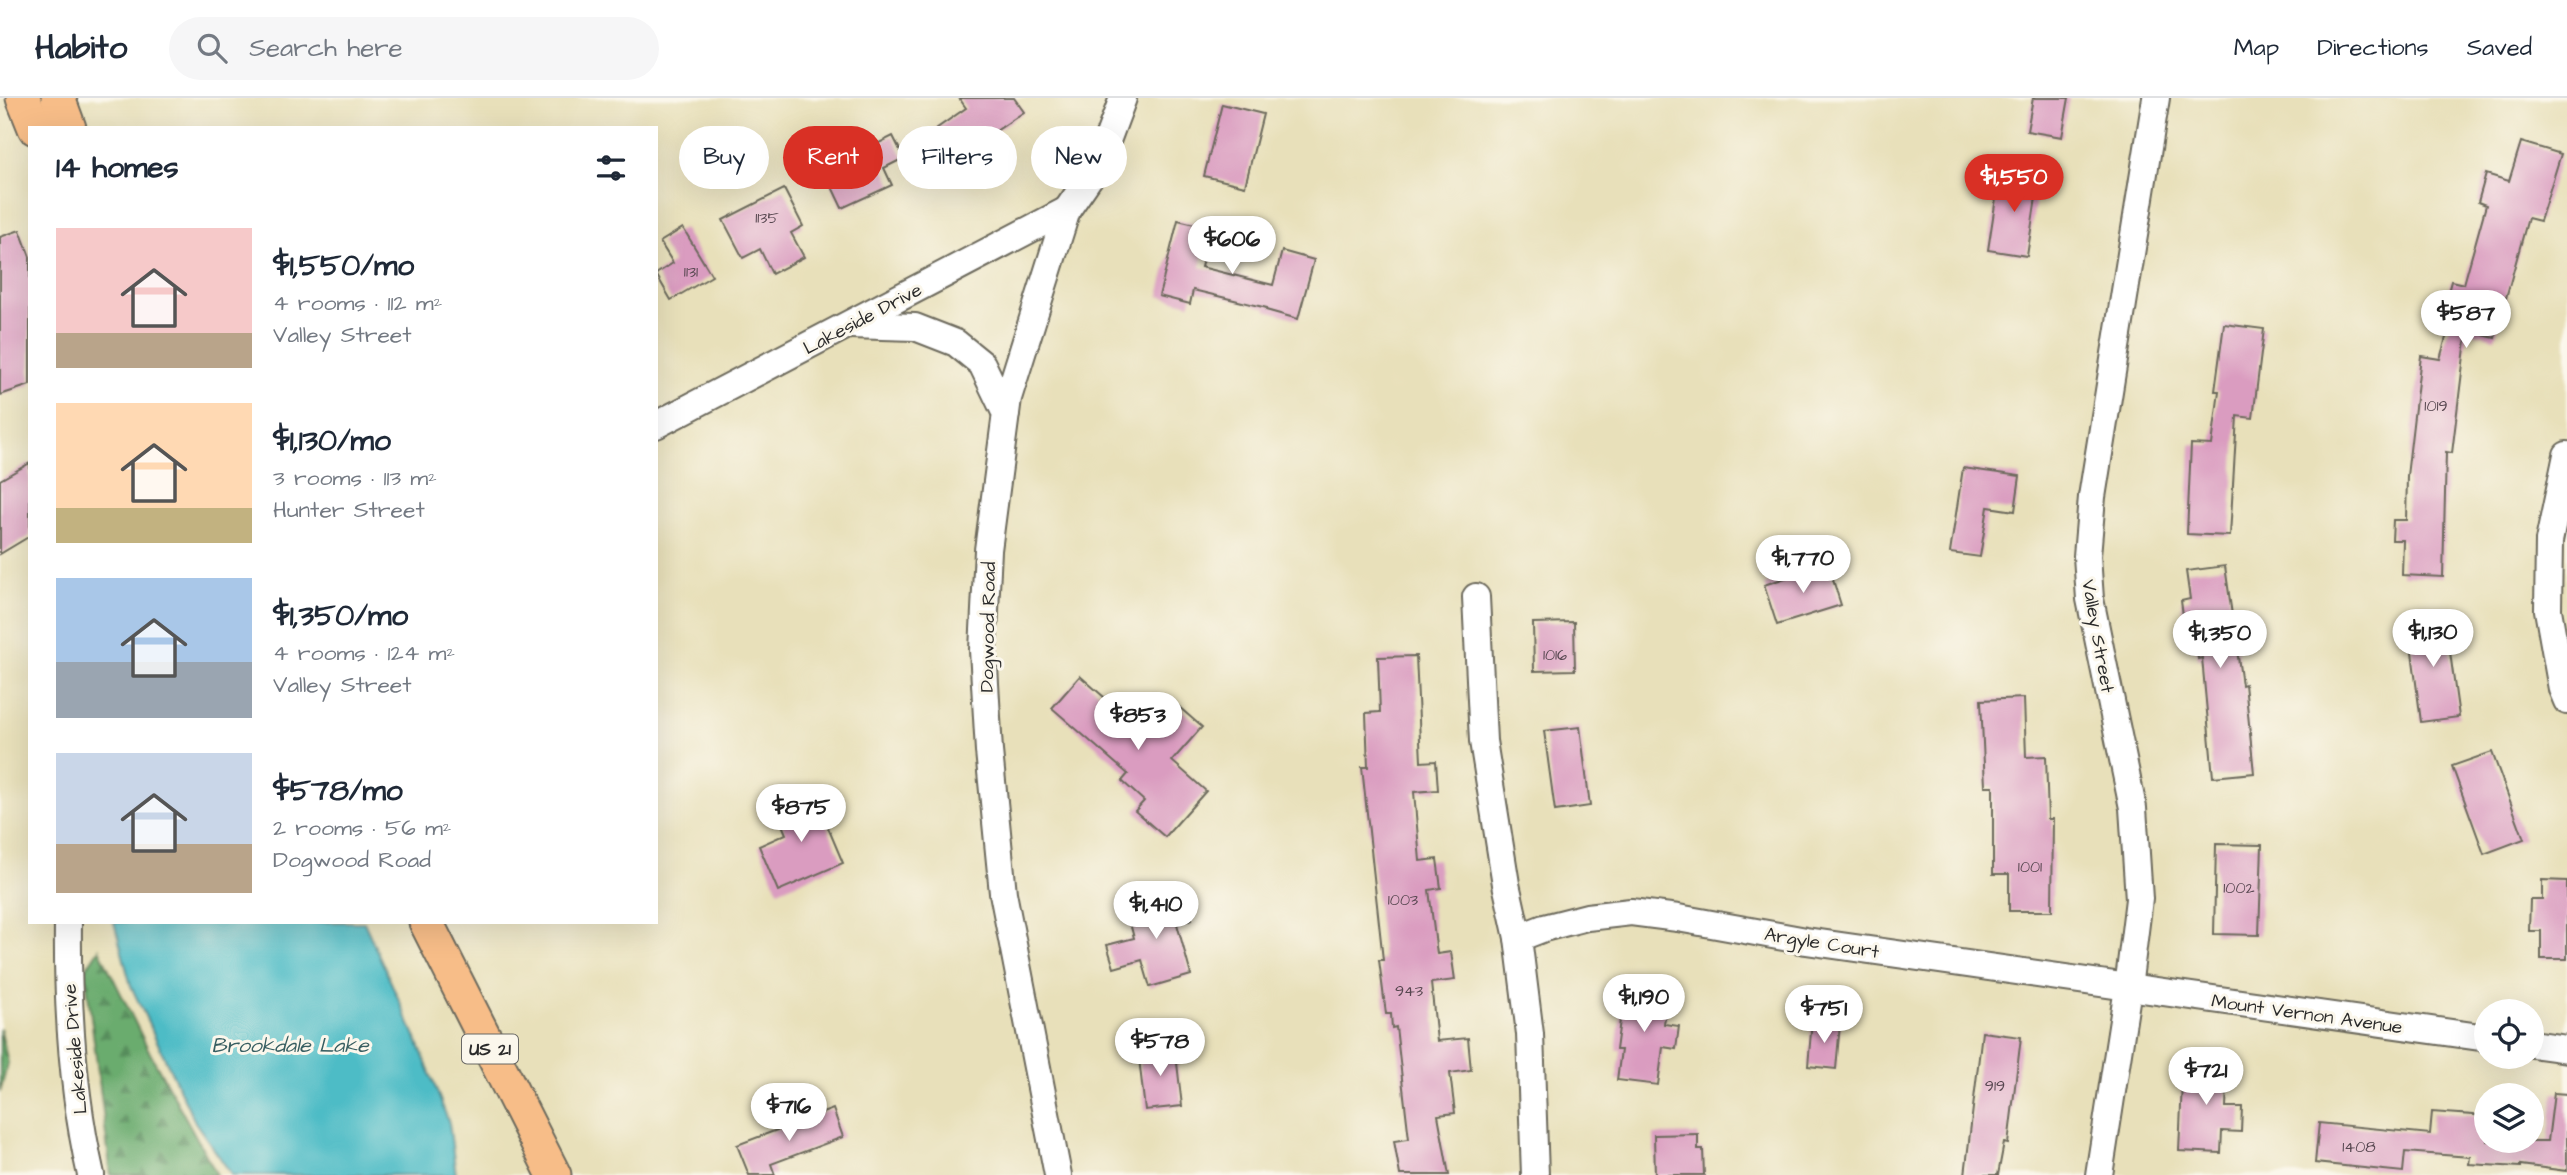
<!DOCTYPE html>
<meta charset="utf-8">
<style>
:root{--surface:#fff;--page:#f6f6f7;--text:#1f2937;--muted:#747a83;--line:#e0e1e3;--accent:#d93025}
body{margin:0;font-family:"Architects Daughter",sans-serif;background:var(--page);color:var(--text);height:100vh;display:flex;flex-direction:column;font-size:26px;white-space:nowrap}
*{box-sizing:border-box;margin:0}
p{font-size:23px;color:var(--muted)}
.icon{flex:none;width:38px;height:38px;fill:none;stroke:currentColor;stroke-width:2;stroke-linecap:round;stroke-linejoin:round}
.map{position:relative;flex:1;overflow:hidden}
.drawer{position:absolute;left:28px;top:28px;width:630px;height:798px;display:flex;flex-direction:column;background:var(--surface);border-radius:0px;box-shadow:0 7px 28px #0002}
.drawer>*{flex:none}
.hud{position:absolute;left:679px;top:28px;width:665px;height:63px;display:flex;gap:14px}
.tools{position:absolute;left:2474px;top:901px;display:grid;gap:14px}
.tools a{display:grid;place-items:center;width:70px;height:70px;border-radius:50%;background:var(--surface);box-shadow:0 7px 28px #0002;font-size:35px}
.price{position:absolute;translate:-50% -60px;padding:0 16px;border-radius:24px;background:#fff;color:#222;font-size:23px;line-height:46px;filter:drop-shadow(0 2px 4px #0008)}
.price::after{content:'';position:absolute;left:50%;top:42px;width:21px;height:16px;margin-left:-10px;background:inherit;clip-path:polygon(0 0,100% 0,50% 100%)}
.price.on{background:var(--accent);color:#fff}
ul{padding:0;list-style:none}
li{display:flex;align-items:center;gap:21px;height:175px;padding:0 28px}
li span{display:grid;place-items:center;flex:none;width:196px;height:140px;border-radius:0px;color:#555}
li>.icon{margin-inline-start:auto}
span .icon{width:84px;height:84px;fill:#fffc;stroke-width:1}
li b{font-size:30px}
h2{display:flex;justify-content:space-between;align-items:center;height:84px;padding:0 28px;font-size:30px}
.chip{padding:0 24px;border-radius:32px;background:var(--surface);box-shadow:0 7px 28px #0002;font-size:24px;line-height:63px}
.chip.on{background:var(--accent);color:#fff}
header{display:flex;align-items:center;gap:42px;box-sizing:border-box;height:98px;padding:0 35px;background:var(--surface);border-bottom:2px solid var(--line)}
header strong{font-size:33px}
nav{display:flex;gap:38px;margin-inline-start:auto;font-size:24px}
.search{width:490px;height:63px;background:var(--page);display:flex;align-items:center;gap:18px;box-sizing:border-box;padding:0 24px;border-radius:38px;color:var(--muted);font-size:26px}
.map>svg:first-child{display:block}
.forest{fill:url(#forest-firs);stroke:#4a6c4c;stroke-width:2}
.water{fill:#4ebcc6;stroke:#3c7478;stroke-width:2}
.building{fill:#da9cc0}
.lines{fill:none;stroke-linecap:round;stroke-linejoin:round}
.minor-casing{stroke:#6d6a5d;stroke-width:30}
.major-casing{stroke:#6d6a5d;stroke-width:37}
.minor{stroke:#fff;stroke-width:26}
.major{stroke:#f7bd88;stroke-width:33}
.labels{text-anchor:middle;stroke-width:6;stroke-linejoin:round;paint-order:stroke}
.number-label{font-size:16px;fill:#574750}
.shield{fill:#fbf7ec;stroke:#696865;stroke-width:2}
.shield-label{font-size:18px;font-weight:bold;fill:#2b2b2b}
.street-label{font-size:19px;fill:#2b2b2b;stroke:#fbf7ec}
.water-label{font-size:21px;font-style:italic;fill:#375e61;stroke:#fbf7ec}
</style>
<header>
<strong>Habito</strong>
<div class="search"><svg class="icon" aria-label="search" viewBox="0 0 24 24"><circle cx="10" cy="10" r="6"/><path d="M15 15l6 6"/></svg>Search here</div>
<nav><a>Map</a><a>Directions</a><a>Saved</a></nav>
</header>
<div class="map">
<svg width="2567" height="1077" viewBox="0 0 2567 1077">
<defs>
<pattern id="forest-firs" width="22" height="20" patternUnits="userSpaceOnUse" patternTransform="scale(1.75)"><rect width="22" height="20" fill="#6aac6e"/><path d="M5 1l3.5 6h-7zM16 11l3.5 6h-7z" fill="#578c5b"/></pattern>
</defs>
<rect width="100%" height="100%" fill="#fbf7ec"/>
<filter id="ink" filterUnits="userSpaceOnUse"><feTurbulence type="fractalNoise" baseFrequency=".0143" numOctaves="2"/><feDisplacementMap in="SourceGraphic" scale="14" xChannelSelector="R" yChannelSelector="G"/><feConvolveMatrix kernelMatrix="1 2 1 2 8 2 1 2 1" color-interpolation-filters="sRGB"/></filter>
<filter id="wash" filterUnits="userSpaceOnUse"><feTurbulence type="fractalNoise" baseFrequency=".00686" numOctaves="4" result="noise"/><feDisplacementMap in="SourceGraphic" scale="28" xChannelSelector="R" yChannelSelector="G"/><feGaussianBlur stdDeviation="1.57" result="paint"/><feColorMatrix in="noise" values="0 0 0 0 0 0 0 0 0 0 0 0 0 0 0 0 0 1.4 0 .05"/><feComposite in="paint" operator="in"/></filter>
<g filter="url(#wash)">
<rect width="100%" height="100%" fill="#e8e0ba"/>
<!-- forest -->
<g class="forest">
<polygon points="99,851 150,955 217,1077 111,1077 85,872"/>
<polygon points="0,930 8,965 0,994"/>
</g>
<!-- water -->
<polygon class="water" points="114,824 364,824 419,947 449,1025 456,1077 232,1077 195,1024 131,888"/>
<g id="blocks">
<!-- building -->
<g class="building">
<polygon points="959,0 1014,0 1024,14 950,64 930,35 966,10"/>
<polygon points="2033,0 2069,0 2062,39 2027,33"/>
<polygon points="1222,6 1263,16 1245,88 1204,78"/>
<polygon points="893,38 904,60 884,70 892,87 842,110 824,72"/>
<polygon points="2521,44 2561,56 2540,123 2528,120 2495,240 2467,233 2452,355 2446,354 2443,479 2402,477 2403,442 2392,442 2393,422 2406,422 2407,378 2421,258 2440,261 2454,211 2444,209 2451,183 2464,186 2486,107 2478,104 2486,76 2509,83"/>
<polygon points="2000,74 2039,80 2027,158 1988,152"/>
<polygon points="784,91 803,128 791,135 804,159 772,176 760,151 743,160 723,122"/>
<polygon points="1178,122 1211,130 1201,169 1273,187 1282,153 1314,162 1298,221 1266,212 1267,210 1193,192 1190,206 1159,198"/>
<polygon points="683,130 712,178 671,202 656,176 673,165 660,144"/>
<polygon points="20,132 30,159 30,287 0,297 0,139"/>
<polygon points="2224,226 2264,231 2253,320 2237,318 2230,438 2187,436 2191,346 2212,347 2219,293 2215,293"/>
<polygon points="30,365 30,438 0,456 0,382"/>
<polygon points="1963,370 2020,378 2015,413 1988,409 1980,459 1950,455"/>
<polygon points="1828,466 1841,507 1777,527 1764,487"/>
<polygon points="2225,468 2242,587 2245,586 2254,675 2213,679 2202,560 2198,561 2195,537 2186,539 2181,503 2190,501 2186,473"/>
<polygon points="2445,518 2459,619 2421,624 2408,523"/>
<polygon points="1574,524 1575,572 1534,573 1533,525"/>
<polygon points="1416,558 1421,664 1436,663 1438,692 1414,694 1420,763 1437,761 1441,790 1429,792 1437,856 1451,854 1455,882 1431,885 1437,943 1468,940 1471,972 1450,975 1455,1015 1438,1017 1449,1077 1400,1077 1394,1043 1409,1041 1396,929 1392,930 1391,916 1386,916 1379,862 1383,862 1362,669 1368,669 1366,615 1380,614 1378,559"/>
<polygon points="1080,578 1128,620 1135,612 1159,633 1179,609 1202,629 1172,663 1206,693 1165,739 1135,713 1144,703 1122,683 1128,676 1052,610"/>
<polygon points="2024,600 2026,659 2046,658 2048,721 2053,721 2052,813 2009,813 2009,776 1993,776 1993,688 1985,688 1981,602"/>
<polygon points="1580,629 1590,708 1555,713 1544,633"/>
<polygon points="2492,654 2524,741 2484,756 2452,668"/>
<polygon points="813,694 843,765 778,793 759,748 786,736 775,710"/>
<polygon points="2216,746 2262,747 2259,837 2214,836"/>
<polygon points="2542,782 2567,783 2567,861 2541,861 2541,833 2529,833 2530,802 2542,802"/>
<polygon points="1185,797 1192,821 1177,826 1191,877 1150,889 1142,862 1114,870 1107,847 1134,840 1127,814"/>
<polygon points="1625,885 1669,890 1664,926 1679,928 1676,951 1663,949 1658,987 1617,982 1621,952 1616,952"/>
<polygon points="1812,923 1840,926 1836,971 1808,968"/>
<polygon points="1982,934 2021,939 2008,1046 2004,1045 1998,1077 1965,1077"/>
<polygon points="1175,948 1182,1008 1145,1012 1138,952"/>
<polygon points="2183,962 2228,965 2226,1009 2242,1009 2241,1034 2222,1033 2221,1055 2179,1053"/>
<polygon points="2554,995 2567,996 2567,1073 2520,1067 2520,1069 2469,1066 2470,1059 2405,1054 2403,1074 2315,1065 2319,1025 2430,1036 2432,1014 2487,1018 2487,1043 2548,1043"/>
<polygon points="833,1011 843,1039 771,1066 775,1077 749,1077 737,1047"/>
<polygon points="1698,1036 1698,1051 1703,1051 1704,1077 1655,1077 1654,1037"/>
</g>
</g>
</g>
<g filter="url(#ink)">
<use href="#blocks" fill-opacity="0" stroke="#6d6a5d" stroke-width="2"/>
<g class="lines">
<defs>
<g id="minor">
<polyline points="850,227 915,229 956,245 982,266 1006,316"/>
<polyline points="656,327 1067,112"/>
<polyline points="2567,357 2549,443 2548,512 2562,591 2567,603"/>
<polyline points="1476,499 1483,643 1506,786 1518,840 1530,936 1535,1077"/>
<path d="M68 824C67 909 72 994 91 1077"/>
<polyline points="1518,840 1544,830 1587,819 1631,814 1678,820 1806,843 2487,940"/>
<polyline points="2532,946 2567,951"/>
<polyline points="1058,1077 1003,795 989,653 983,552 988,452 1008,300 1067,112 1098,67 1123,0"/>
<polyline points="2099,1077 2128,890 2139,801 2133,710 2090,501 2087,458 2092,399 2156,0"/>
</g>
<g id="major">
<polyline points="23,0 35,30"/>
<polyline points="58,0 69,30"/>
<polyline points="426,824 554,1077"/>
</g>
</defs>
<!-- minor casing -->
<use href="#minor" class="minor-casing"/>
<!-- major casing -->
<use href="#major" class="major-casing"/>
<!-- minor -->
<use href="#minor" class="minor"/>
<!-- major -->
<use href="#major" class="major"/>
</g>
</g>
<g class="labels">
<!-- number labels -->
<g class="number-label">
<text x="767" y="125">1135</text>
<text x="691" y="179">1131</text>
<text x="2436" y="313">1019</text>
<text x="1555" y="562">1016</text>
<text x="2030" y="774">1001</text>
<text x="2239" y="795">1002</text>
<text x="1403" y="807">1003</text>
<text x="1409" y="898">943</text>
<text x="1995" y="993">919</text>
<text x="2359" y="1054">1408</text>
</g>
<!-- shield labels -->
<rect class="shield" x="462" y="936.5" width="56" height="29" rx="5"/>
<g class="shield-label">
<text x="490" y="957">US 21</text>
</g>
<!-- street labels -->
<g class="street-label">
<text transform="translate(862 220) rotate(-28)" y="7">Lakeside Drive</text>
<text transform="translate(987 529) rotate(-89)" y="7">Dogwood Road</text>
<text transform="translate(2099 538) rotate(80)" y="7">Valley Street</text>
<text transform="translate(1822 844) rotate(9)" y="7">Argyle Court</text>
<text transform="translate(2307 915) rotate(8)" y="7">Mount Vernon Avenue</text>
<text transform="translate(74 951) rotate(-95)" y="7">Lakeside Drive</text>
</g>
<!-- water labels -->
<g class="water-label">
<text x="290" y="954">Brookdale Lake</text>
</g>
</g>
</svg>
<div class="tools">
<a><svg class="icon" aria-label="locate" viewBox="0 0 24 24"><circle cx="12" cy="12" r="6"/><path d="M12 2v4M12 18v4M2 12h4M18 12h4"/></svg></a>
<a><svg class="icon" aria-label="layers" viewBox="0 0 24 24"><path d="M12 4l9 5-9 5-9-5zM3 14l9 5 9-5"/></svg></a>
</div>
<b class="price on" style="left:2014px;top:116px">$1,550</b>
<b class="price" style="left:1232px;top:178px">$606</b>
<b class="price" style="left:2466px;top:252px">$587</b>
<b class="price" style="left:1803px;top:497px">$1,770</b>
<b class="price" style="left:2433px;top:571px">$1,130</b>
<b class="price" style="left:2220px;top:572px">$1,350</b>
<b class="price" style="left:1138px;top:654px">$853</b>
<b class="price" style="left:801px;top:746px">$875</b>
<b class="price" style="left:1156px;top:843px">$1,410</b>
<b class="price" style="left:1644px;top:936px">$1,190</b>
<b class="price" style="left:1824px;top:947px">$751</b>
<b class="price" style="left:1160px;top:980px">$578</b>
<b class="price" style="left:2206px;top:1009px">$721</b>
<b class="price" style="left:789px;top:1045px">$716</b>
<div class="hud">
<a class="chip">Buy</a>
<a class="chip on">Rent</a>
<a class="chip">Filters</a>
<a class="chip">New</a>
</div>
<section class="drawer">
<h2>14 homes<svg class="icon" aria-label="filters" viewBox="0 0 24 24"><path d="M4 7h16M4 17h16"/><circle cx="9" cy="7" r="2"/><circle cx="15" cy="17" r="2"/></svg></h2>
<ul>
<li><span style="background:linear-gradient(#f6c9c9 75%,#b9a48a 0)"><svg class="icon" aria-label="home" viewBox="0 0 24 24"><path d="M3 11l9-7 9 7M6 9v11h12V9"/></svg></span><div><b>$1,550/mo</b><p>4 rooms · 112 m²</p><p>Valley Street</p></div></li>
<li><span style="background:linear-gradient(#ffd9b3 75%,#c2b280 0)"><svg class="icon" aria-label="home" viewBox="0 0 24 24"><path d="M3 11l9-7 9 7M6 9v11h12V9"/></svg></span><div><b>$1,130/mo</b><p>3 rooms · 113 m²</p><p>Hunter Street</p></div></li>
<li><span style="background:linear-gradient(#a9c7e8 60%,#9aa5b1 0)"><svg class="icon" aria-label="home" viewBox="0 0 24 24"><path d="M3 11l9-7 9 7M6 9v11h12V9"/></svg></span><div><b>$1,350/mo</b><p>4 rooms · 124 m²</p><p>Valley Street</p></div></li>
<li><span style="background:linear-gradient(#c9d6e8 65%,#b9a48a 0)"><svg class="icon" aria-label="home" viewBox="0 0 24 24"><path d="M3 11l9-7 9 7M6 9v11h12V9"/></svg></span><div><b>$578/mo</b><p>2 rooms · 56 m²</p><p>Dogwood Road</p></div></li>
</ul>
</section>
</div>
